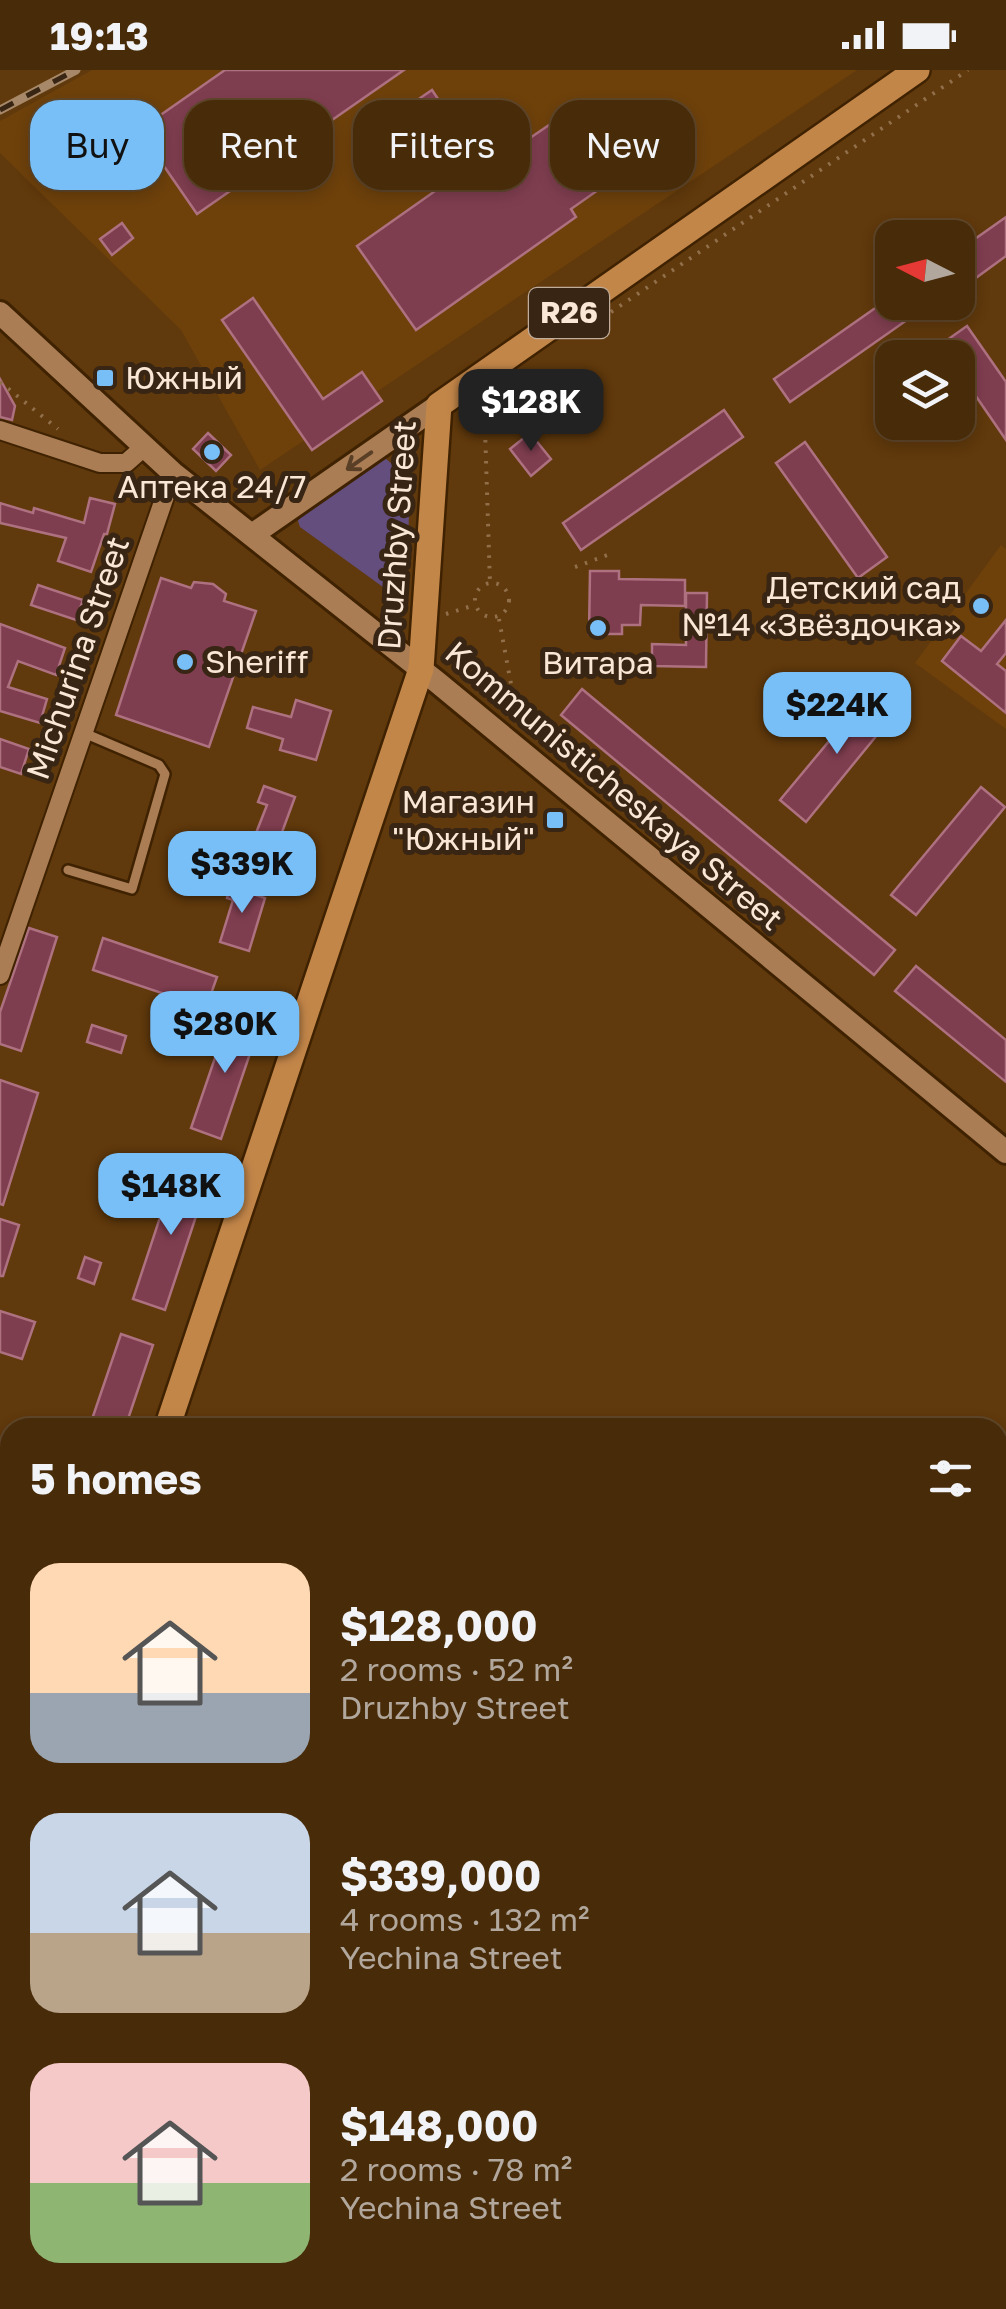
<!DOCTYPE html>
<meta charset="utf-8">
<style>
:root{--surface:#482b09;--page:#4f3312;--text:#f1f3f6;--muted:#b1a79c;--line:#60472a;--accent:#78bff7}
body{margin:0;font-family:"Golos Text",sans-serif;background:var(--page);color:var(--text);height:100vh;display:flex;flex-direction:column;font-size:38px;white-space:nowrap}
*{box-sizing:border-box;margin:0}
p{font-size:32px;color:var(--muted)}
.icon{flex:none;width:55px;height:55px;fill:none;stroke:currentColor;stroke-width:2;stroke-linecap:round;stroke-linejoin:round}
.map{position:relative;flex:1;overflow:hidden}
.side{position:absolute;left:0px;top:1348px;width:1008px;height:892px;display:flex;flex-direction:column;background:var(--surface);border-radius:30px 30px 0 0;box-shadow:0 5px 15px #0003,0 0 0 2px var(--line)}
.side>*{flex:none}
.banner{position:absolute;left:30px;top:30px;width:948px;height:90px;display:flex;gap:20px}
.needle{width:65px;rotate:276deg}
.buttons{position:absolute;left:875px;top:150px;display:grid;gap:20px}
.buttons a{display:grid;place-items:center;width:100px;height:100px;border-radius:20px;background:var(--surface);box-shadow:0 5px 15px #0003,0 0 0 2px var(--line);font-size:50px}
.price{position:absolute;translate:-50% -85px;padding:0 22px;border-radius:20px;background:var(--accent);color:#111;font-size:32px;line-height:65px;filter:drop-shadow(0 2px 5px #0008)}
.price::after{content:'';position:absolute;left:50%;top:60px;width:30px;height:22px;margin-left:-15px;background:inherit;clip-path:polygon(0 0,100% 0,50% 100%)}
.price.current{background:#222;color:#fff}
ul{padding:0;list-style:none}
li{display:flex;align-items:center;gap:30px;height:250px;padding:0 30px}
li span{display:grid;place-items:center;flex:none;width:280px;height:200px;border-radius:30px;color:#555}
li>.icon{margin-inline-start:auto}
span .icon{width:120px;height:120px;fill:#fffc;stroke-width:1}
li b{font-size:42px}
h2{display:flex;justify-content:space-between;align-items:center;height:120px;padding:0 30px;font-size:42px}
.tag{padding:0 35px;border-radius:30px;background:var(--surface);box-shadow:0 5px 15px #0003,0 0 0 2px var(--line);font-size:35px;line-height:90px}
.tag.current{background:var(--accent);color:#111}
.status{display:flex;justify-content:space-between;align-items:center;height:70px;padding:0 50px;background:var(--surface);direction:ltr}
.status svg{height:28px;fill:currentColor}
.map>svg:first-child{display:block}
.built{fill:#6e410b}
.green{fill:#634e7e}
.building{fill:#7f3e50;stroke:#ae7180;stroke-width:2.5}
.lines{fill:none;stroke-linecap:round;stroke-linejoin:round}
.service-casing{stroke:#3f2201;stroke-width:14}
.minor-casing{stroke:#3f2201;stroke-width:22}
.secondary-casing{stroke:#3f2201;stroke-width:28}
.primary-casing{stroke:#3f2201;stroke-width:30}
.path{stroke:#906f4a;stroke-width:4;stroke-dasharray:2.5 8;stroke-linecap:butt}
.service{stroke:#aa7d54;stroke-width:9}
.minor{stroke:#aa7d54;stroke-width:18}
.secondary{stroke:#aa7d54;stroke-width:22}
.primary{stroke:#c38649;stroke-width:25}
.rail-casing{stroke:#a78969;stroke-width:9}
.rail{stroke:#382514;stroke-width:5;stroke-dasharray:15;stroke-linecap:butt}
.oneway{stroke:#5a3f27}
.poi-dot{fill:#78bff7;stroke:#382514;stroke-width:4}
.labels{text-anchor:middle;stroke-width:10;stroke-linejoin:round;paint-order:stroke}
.shield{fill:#382514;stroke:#c0ad9c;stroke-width:2.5}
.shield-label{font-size:30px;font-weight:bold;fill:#fbe7d6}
.poi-label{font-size:32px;fill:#fbe7d6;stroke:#382514;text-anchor:start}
.street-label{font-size:32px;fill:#fbe7d6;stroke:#382514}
</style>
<div class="status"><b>19:13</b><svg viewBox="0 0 49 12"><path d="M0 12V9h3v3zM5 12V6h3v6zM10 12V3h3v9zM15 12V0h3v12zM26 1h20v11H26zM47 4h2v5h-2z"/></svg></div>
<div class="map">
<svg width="1006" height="2239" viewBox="0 0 1006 2239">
<rect width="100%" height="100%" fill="#60390c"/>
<!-- built -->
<g class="built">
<polygon points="92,0 857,0 260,400 181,260 0,83 0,51"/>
<polygon points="1001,475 1006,479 1006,659 915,593"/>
</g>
<!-- green -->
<polygon class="green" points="384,387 410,410 407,507 404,520 394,525 300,457 298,451 300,446"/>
<!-- building -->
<g class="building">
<polygon points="225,0 404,0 197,144 139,60"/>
<polygon points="432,20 479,90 517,63 524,72 555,51 601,118 571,139 576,147 416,260 357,176 455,107 407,37"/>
<polygon points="1006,147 1006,186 958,221 958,181"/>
<polygon points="122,153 133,168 112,185 100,169"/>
<polygon points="891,227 907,250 790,332 774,309"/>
<polygon points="253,228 323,329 362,302 382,331 312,380 222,250"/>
<polygon points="967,256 1006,312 1006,370 958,300 958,288 948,288 940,275"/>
<polygon points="0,309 15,336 12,350 0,347"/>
<polygon points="724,340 743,367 581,480 563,453"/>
<polygon points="208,363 231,385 216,401 193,379"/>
<polygon points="530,363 551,389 531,406 510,379"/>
<polygon points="805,372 887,487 858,508 776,393"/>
<polygon points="90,428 115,434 107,464 104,464 91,502 58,491 66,468 0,453 0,433 33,443 34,438 84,453"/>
<polygon points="590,501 619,501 619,509 685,510 685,536 641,535 640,555 622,555 622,564 589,564"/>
<polygon points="161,508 191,518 194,512 213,514 226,524 224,531 256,541 209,677 116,645"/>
<polygon points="38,515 83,530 76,550 31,535"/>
<polygon points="686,523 707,523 706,597 652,596 652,574 686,575"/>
<polygon points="1006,550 1006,583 997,594 1006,601 1006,643 942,591 961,566 981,581"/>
<polygon points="0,554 65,578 56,605 18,591 8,617 47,629 40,653 0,641"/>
<polygon points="582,619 895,880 874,905 561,645"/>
<polygon points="870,622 895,643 806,752 780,730"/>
<polygon points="296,630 331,641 316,690 280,680 283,669 247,658 253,637 291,647"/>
<polygon points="0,669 29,679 21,704 0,697"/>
<polygon points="264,716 295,727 274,784 251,776 267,735 258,732"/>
<polygon points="981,717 1005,737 916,845 891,825"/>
<polygon points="233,807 247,811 244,821 265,828 249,881 220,872 233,830 227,828"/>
<polygon points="29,858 57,867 21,981 0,974 0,942"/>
<polygon points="103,868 217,907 206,938 93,900"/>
<polygon points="916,896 1006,970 1006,1012 895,921"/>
<polygon points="230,944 260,954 221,1069 191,1058"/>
<polygon points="92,955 126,966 121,983 87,972"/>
<polygon points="0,1010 38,1023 3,1135 0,1134"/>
<polygon points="177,1096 209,1107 165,1240 133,1229"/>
<polygon points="0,1149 19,1155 3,1206 0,1206"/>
<polygon points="85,1187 101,1193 94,1214 78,1208"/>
<polygon points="0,1241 35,1252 22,1289 0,1282"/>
<polygon points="121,1264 153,1275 125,1358 89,1358"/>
</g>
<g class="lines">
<defs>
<polyline id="service" points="68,800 132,819 165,704 159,695 84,663"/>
<g id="minor">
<polyline points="0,360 100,393 126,393 143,378"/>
<polyline points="0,905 173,403"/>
<polyline points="0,1573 10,1577"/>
</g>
<g id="secondary">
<polyline points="0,243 173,403 437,612 1006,1082"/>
<polyline points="252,465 439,335"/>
</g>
<g id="primary">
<polyline points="167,1358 421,599 439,335 917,0"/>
<polyline points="0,1856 10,1826"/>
</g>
</defs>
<!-- service casing -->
<use href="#service" class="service-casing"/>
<!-- minor casing -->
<use href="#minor" class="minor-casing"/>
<!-- secondary casing -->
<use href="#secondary" class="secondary-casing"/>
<!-- primary casing -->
<use href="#primary" class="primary-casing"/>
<!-- path -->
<g class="path">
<polyline points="611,242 968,0"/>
<polyline points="0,312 58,359"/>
<polyline points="484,328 490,514"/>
<polyline points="575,497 613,483"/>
<circle cx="492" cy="530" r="17"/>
<polyline points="446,544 475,535"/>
<polyline points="499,549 518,652"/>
</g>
<!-- service -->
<use href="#service" class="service"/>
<!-- minor -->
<use href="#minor" class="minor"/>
<!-- secondary -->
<use href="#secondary" class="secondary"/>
<!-- primary -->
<use href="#primary" class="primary"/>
<defs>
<polyline id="rail" points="0,40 76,0"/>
</defs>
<!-- rail casing -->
<use href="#rail" class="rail-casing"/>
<!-- rail -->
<use href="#rail" class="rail"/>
</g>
<!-- one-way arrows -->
<defs><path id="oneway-shaft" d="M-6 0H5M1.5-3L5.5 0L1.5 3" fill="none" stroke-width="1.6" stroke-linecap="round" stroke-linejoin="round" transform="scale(2.5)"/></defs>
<use class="oneway" href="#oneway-shaft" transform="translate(359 391) rotate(145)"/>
<!-- markers -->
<g class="poi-dot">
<rect x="95" y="298" width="20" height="20" rx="5"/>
<circle cx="212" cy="382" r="10"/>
<circle cx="981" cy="536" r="10"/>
<circle cx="598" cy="558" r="10"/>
<circle cx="185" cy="592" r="10"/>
<rect x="545" y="740" width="20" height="20" rx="5"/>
</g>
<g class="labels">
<!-- shield labels -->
<rect class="shield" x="529" y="218" width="80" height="50" rx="8"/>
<g class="shield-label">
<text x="569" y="253">R26</text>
</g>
<!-- poi labels -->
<g class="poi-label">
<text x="125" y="319">Южный</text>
<text x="212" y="428" text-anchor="middle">Аптека 24/7</text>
<text x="961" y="529" text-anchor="end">Детский сад<tspan x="961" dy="37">№14 «Звёздочка»</tspan></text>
<text x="205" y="603">Sheriff</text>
<text x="598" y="604" text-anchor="middle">Витара</text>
<text x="535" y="743" text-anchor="end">Магазин<tspan x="535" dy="37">"Южный"</tspan></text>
</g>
<!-- street labels -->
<g class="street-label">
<text transform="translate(397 465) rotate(-86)" y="11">Druzhby Street</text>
<text transform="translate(78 588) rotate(-71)" y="11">Michurina Street</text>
<text transform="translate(614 716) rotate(40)" y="11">Kommunisticheskaya Street</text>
</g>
</g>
</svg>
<div class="buttons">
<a><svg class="needle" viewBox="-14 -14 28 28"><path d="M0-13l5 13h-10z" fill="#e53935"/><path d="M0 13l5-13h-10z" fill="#b1a79c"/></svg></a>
<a><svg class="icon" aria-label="layers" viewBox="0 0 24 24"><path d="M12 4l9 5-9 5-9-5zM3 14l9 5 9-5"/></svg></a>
</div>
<b class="price current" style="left:531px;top:384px">$128K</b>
<b class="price" style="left:837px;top:687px">$224K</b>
<b class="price" style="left:242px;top:846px">$339K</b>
<b class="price" style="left:225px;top:1006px">$280K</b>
<b class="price" style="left:171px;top:1168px">$148K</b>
<div class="banner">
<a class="tag current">Buy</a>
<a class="tag">Rent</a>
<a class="tag">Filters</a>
<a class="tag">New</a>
</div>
<section class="side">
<h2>5 homes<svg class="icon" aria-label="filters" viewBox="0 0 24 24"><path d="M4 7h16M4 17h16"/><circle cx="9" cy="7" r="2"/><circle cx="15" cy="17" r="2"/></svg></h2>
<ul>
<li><span style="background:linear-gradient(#ffd9b3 65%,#9aa5b1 0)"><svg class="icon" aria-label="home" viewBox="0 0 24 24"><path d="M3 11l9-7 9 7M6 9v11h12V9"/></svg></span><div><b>$128,000</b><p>2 rooms · 52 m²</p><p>Druzhby Street</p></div></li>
<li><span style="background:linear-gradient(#c9d6e8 60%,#b9a48a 0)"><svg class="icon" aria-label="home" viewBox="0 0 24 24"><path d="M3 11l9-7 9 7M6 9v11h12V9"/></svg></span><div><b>$339,000</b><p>4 rooms · 132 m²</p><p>Yechina Street</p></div></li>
<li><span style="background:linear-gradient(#f6c9c9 60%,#8fb573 0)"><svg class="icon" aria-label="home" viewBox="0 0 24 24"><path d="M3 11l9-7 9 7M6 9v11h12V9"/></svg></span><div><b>$148,000</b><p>2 rooms · 78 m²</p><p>Yechina Street</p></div></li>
</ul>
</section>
</div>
